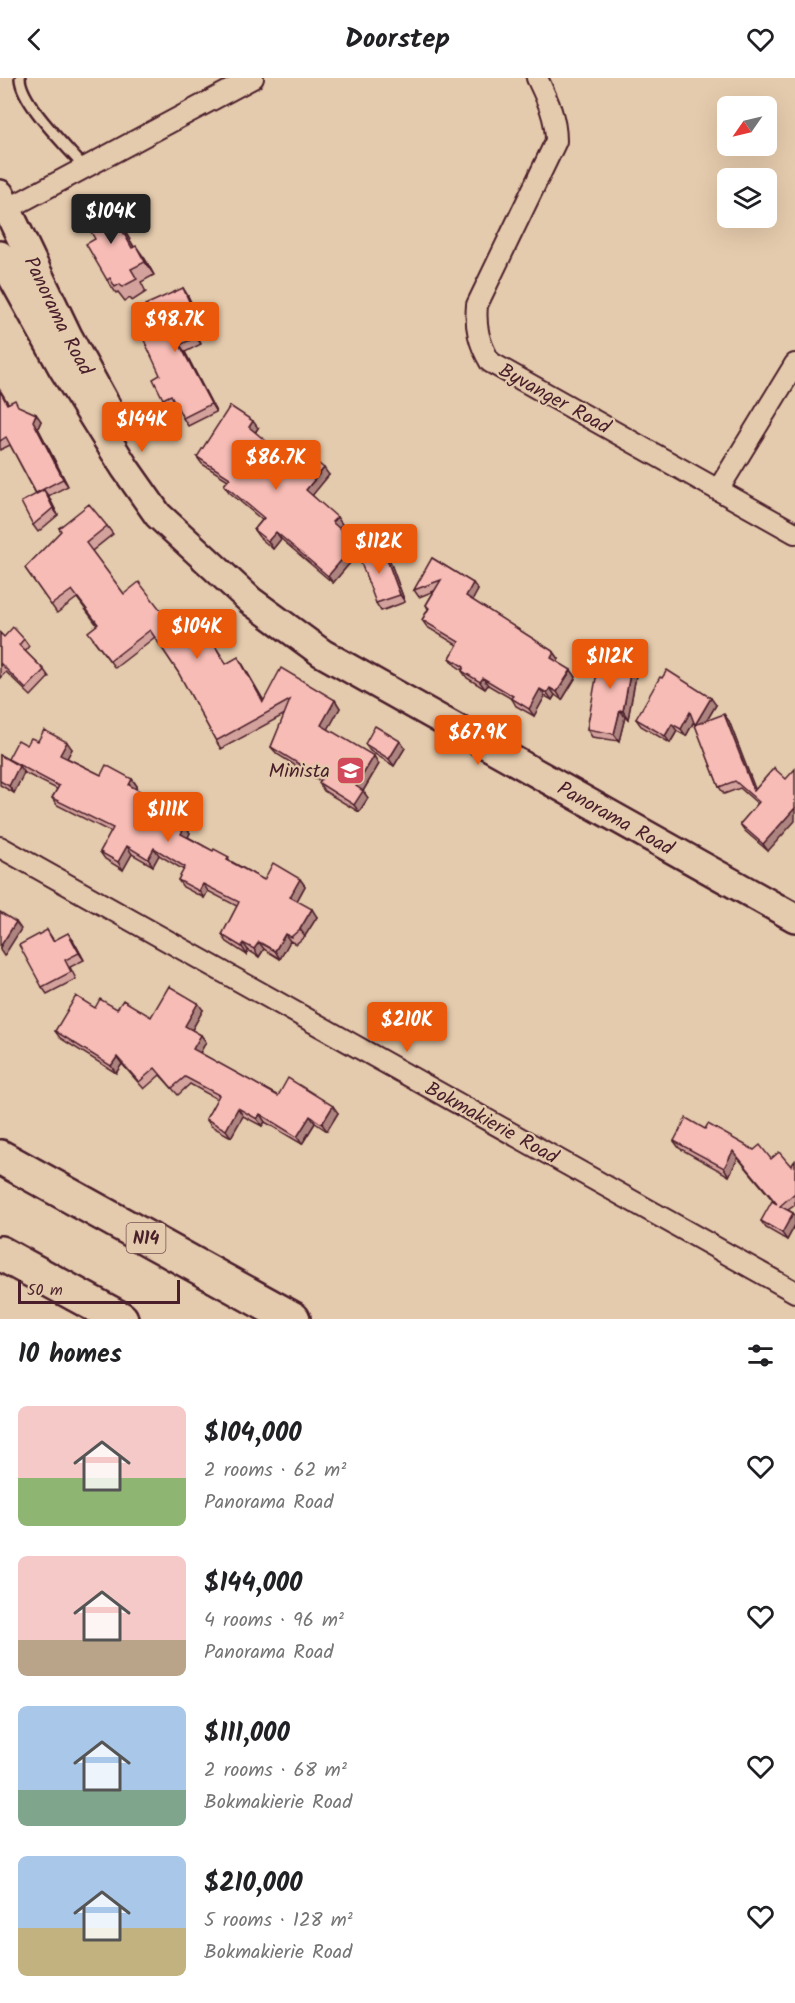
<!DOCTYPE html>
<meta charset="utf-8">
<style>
:root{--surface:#fff;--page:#f6f6f6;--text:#202124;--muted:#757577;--accent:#ea580c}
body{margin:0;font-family:Kalam,sans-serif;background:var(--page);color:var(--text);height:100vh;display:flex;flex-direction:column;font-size:22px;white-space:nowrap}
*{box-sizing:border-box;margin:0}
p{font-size:20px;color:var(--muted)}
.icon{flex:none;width:33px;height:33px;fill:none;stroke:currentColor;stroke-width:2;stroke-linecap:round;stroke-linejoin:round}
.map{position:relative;height:1241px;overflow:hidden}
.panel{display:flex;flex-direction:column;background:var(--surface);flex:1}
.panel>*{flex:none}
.needle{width:39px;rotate:236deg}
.fabs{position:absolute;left:717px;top:18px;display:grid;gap:12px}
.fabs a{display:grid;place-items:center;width:60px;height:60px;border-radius:9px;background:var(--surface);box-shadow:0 6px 24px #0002;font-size:30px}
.scale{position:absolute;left:18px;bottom:15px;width:162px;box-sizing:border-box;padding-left:6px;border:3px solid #4a1f2b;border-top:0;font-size:16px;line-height:21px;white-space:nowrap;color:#4a1f2b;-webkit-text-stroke:4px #e5cbad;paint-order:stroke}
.price{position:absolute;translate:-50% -51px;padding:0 14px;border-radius:6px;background:var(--accent);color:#fff;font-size:20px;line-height:39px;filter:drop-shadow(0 2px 3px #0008)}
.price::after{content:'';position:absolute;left:50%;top:36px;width:18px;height:14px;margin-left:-9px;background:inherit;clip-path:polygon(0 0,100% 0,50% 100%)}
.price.current{background:#222;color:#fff}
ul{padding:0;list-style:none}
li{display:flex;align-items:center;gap:18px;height:150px;padding:0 18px}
li span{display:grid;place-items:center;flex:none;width:168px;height:120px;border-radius:9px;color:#555}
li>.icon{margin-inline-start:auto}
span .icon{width:72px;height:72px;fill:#fffc;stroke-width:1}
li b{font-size:26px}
h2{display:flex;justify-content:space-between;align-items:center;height:72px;padding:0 18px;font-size:26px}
header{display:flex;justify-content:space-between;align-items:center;height:78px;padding:0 18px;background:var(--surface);font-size:27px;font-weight:700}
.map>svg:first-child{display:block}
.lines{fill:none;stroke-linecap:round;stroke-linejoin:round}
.lane-casing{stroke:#4a1f2b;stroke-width:14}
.street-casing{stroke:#4a1f2b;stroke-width:24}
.secondary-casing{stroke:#4a1f2b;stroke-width:32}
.highway-casing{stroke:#4a1f2b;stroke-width:38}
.lane{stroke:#e5cbad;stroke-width:9}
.street{stroke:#e5cbad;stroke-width:20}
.secondary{stroke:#e5cbad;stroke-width:27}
.highway{stroke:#e5cbad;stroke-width:33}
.wall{fill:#d4a29c;stroke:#4a1f2b;stroke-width:1.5}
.shaded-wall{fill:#ad847f;stroke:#4a1f2b;stroke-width:1.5}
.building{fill:#f7bcb5;stroke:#4a1f2b;stroke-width:1.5}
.labels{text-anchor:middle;stroke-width:4.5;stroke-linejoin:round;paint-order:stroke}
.shield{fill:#e5cbad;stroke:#785352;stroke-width:1.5}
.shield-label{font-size:18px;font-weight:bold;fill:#4a1f2b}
.street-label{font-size:20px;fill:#4a1f2b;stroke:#e5cbad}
.poi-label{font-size:20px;fill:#4a1f2b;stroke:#e5cbad;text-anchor:end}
</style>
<header><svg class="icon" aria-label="back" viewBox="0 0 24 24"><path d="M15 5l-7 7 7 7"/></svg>Doorstep<svg class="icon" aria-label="heart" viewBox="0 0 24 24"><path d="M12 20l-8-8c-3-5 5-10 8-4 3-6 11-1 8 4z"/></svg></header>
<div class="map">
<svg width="795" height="1241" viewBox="0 0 795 1241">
<rect width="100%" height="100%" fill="#e5cbad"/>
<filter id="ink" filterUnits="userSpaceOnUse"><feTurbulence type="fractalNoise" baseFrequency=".0167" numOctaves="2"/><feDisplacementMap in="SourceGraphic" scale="12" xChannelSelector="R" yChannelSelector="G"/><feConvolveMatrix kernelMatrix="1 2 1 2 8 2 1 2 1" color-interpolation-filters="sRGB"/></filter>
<g filter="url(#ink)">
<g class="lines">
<defs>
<path id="lane" d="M20 0C21 25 67 69 84 89"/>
<g id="street">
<path d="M537 0C547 21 556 39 556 63L477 227C475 249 479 265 490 284L795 455"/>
<polyline points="0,135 253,0"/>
<polyline points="718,412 795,286"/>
<polyline points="0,769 795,1214"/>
</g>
<g id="secondary">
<path id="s1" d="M0 116 68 258 108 331"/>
<path id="s2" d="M0 177 62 289 125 390 158 437 251 523 322 575 795 840"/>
</g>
<g id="highway">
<polyline points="0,1079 293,1241"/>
<polyline points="0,1175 121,1241"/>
</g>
</defs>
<!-- lane casing -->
<use href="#lane" class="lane-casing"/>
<!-- street casing -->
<use href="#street" class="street-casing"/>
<!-- secondary casing -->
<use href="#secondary" class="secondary-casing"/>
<!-- highway casing -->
<use href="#highway" class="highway-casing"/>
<!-- lane -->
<use href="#lane" class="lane"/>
<!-- street -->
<use href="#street" class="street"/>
<!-- secondary -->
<use href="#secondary" class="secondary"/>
<!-- highway -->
<use href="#highway" class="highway"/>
</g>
<!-- wall -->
<g class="wall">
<polygon points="113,133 134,169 145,181 154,197 141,204 146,214 132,223 130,220 125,223 118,214 116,215 107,202 95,161"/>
<polygon points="183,210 188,218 199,241 191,245 201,266 185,274 216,334 188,348 183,340 175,325 168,328 163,321 160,297 157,254"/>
<polygon points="0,312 8,325 20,329 36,336 41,343 38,350 68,408 48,418 58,437 38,454 33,447 36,416 10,367 0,372"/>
<polygon points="258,350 255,355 300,391 329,397 312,417 342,446 338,450 356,465 361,472 333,505 281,461 273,471 259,459 254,452 262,442 229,414 224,407 228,402 202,386 197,379"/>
<polygon points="107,448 113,456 92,473 124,516 169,543 179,537 197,564 213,565 226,585 243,587 264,623 335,622 340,630 328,651 379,686 363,713 368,720 359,734 324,713 319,705 320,703 277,676 271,669 285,636 221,671 216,663 178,594 155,559 115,590 93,561 97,547 77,520 57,535 25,490 61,453 59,450"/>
<polygon points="382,468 387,475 405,524 381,533 376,525"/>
<polygon points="432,480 473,505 478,512 472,522 554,574 559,581 557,584 571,592 576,599 562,622 555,617 552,622 545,618 534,638 516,628 512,621 488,607 485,611 467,600 462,593 462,592 455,587 450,580 457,567 427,549 422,542 428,531 426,527 434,513 419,519 414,512"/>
<polygon points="0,555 4,559 24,561 29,568 25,573 44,592 49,599 31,618 6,594 0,600"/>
<polygon points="634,575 639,582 628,641 625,639 619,663 592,659 587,651 602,583"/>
<polygon points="716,627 707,642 729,643 755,712 774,690 768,773 745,753 740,746 758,726 740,710 724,716 719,709 694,644 686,658 677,653 670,665 641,648 636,641"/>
<polygon points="38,663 72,671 67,680 101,697 132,701 137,708 136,711 171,735 169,739 190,755 188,759 264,802 300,801 305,808 297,823 317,839 305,858 296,866 290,863 280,881 264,871 259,879 248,872 247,877 227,864 222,857 237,828 208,813 204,820 183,809 178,802 184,792 159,777 153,788 132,776 123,792 105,781 100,774 111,754 57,727 52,720 57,711 23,694 24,695 14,715 0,707 0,677 9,682 27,667"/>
<polygon points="365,666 405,670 394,688 370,673"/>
<polygon points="47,852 54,863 73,862 84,882 70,889 76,901 47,916 42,909"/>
<polygon points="95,930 117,931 151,939 203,932 192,952 201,957 206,964 200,975 278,1018 338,1035 327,1053 315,1045 302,1066 265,1044 262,1048 243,1038 231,1059 211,1048 206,1041 217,1021 190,1006 178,1017 160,997 144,1011 122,986 116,995 60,960 55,953"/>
<polygon points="705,1051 771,1081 791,1088 795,1083 795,1127 788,1132 793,1135 795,1138 795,1147 787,1162 766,1150 761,1143 775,1125 738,1080 729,1098 679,1070 674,1063"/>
</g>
<!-- shaded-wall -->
<g class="shaded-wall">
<polygon points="104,120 113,133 142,183 132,170"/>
<polygon points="136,168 145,181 154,197 145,184"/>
<polygon points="183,210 188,218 199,241 194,234"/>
<polygon points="186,238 191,245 201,266 196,259"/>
<polygon points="180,267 185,274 216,334 211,326"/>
<polygon points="36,336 41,343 38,350 68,408 63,401 33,343"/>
<polygon points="253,343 258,350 254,356 249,349"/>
<polygon points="324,390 329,397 311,419 306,412"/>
<polygon points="44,412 49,419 58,437 53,430"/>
<polygon points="337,439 342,446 337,452 332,444"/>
<polygon points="276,454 281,461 273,471 268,463"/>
<polygon points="356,465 361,472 333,505 328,498"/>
<polygon points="382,468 387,475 405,524 400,517"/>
<polygon points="473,505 478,512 471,525 466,518"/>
<polygon points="554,574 559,581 556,587 551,580"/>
<polygon points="634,575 639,582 628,641 623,633"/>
<polygon points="238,579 243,587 268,632 263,624"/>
<polygon points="571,592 576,599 562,622 557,614"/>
<polygon points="483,600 488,607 485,611 480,604"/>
<polygon points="550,610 555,617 552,622 547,615"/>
<polygon points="540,611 545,618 534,638 529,631"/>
<polygon points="711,620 716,627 700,654 695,647"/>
<polygon points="335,622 340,630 326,655 321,647"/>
<polygon points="620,632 625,639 619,663 614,656"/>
<polygon points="690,634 695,641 686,658 681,651"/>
<polygon points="724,636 729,643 759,721 754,713"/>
<polygon points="672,646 677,653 670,665 665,658"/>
<polygon points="400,663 405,670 394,688 389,681"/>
<polygon points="67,664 72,671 65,684 60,677"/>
<polygon points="374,678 379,686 363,713 368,720 359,734 354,727 356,708"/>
<polygon points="19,688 24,695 14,715 9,708"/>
<polygon points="132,701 137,708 134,714 129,707"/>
<polygon points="166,728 171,735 168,742 163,735"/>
<polygon points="795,730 795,743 768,773 763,766"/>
<polygon points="185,748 190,755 186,763 181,756"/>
<polygon points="127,768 132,776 123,792 118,784"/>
<polygon points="154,770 159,777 153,788 148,781"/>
<polygon points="300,801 305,808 295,826 290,819"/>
<polygon points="203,806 208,813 204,820 199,813"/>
<polygon points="312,831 317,839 305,858 300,851"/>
<polygon points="16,844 21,851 4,878 0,872 0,869"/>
<polygon points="68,855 73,862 84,882 79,875"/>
<polygon points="285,856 290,863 280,881 275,873"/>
<polygon points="259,864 264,871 259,879 254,871"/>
<polygon points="243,865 248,872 247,877 242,869"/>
<polygon points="198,925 203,932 190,955 185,948"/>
<polygon points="201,957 206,964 198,978 193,971"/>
<polygon points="117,979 122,986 116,995 111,988"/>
<polygon points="333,1028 338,1035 327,1053 322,1046"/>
<polygon points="238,1030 243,1038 231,1059 226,1052"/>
<polygon points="260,1036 265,1044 262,1048 257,1041"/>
<polygon points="310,1038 315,1045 302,1066 297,1059"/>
<polygon points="733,1073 738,1080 729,1098 724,1090"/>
<polygon points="793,1135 795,1138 795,1147 787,1162 782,1155"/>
</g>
<!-- building -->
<g class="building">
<polygon points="104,120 132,170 136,168 145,184 131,191 137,201 122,209 120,206 115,209 110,200 107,202 86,166 95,161 79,133"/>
<polygon points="183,210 194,234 186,238 196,259 180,267 211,326 183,340 171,317 163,321 153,301 160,297 143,260 157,254 145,227"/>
<polygon points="0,313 7,326 15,322 18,328 36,336 33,343 63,401 36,415 6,359 0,363"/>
<polygon points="230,328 253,343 249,349 300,391 309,378 324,390 306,412 337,439 332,444 356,465 328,498 276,454 268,463 254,452 264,440 224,407 230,400 197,379"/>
<polygon points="44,412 53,430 33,447 21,424"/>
<polygon points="89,426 107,448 86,465 124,516 139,504 169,543 179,537 196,565 208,557 226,586 238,579 263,624 281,590 335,622 321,647 374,678 356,708 363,713 354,727 319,705 322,700 271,669 290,622 216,663 178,594 150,552 110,583 88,554 98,546 72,512 51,527 25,490 61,453 59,450"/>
<polygon points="382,468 400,517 376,525 358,477"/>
<polygon points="432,480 473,505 466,518 554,574 551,580 571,592 557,614 550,610 547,615 540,611 529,631 511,620 513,618 483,600 480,604 462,593 464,589 450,580 459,564 422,542 429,530 426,527 441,502 414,512"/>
<polygon points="13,549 24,561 19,567 44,592 26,611 1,586 0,588 0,555 4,559"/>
<polygon points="604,570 634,575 623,633 620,632 614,656 587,651 599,583 602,583"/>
<polygon points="667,592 711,620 695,647 690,634 681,651 672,646 665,658 636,641 660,599 662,600"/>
<polygon points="724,636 754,713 774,690 786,701 795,691 795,730 763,766 740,746 759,724 735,703 719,709 695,647"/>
<polygon points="375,648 400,663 389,681 365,666"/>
<polygon points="44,652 67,664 60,677 101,697 106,687 132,701 129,707 166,728 163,735 185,748 181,756 213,773 214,771 229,779 227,782 264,802 273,785 300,801 290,819 312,831 300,851 291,859 285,856 275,873 259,864 254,871 243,865 242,869 222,857 239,824 203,806 199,813 178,802 185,789 154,770 148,781 127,768 118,784 100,774 113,750 52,720 59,708 8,681 18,662 27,667 31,660 38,663"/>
<polygon points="0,677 19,688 9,708 0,703"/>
<polygon points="0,834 16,844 0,869"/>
<polygon points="47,852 53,863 68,855 79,875 65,882 71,894 42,909 19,867"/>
<polygon points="169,908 198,925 185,948 201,957 193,971 278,1018 288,1000 333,1028 322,1046 310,1038 297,1059 260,1036 257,1041 238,1030 226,1052 206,1041 219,1017 185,999 172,1010 155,990 139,1004 117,979 111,988 55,953 76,918 95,930 100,921 117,931 123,922 151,939"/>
<polygon points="686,1040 705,1051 708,1046 754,1072 760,1067 771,1081 779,1074 791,1088 795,1083 795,1115 780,1128 793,1135 782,1155 761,1143 772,1123 777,1126 733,1073 724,1090 674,1063"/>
</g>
</g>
<!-- icons -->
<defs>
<symbol id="school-square" viewBox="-11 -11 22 22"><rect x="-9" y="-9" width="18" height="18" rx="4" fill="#d1495b" stroke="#e5cbad"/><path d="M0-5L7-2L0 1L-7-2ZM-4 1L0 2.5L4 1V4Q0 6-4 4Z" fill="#fff"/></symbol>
</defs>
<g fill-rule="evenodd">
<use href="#school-square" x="334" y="676" width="33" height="33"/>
</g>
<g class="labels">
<!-- shield labels -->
<rect class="shield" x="126.5" y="1145" width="39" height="30" rx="4.5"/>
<g class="shield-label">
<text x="146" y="1166">N14</text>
</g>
<!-- street labels -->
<g class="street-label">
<text dy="7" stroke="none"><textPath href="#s1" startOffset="135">Panorama Road</textPath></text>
<text transform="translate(555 320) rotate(29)" y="7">Byvanger Road</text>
<text dy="7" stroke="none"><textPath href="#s2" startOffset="856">Panorama Road</textPath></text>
<text transform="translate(492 1044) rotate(29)" y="7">Bokmakierie Road</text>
</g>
<!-- poi labels -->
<g class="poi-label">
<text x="330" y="699">Minista</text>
</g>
</g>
</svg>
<div class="fabs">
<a><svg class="needle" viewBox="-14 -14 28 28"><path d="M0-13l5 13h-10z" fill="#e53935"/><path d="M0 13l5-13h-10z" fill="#757577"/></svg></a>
<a><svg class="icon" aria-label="layers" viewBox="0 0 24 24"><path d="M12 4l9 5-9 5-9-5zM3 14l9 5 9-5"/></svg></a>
</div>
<div class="scale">50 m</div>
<b class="price current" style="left:111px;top:167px">$104K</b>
<b class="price" style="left:175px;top:275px">$98.7K</b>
<b class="price" style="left:142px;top:375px">$144K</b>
<b class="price" style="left:276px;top:413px">$86.7K</b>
<b class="price" style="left:379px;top:497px">$112K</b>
<b class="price" style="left:197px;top:582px">$104K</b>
<b class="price" style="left:610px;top:612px">$112K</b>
<b class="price" style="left:478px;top:688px">$67.9K</b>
<b class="price" style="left:168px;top:765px">$111K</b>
<b class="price" style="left:407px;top:975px">$210K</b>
</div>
<section class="panel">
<h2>10 homes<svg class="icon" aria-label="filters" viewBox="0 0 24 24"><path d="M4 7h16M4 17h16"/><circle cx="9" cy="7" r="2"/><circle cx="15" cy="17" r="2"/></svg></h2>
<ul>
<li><span style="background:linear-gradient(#f6c9c9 60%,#8fb573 0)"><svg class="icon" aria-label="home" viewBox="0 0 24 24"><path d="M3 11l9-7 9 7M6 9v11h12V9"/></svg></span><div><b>$104,000</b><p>2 rooms · 62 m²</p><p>Panorama Road</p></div><svg class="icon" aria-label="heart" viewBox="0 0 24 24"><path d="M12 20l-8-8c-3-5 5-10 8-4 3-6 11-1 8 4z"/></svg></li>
<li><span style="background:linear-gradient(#f6c9c9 70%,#b9a48a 0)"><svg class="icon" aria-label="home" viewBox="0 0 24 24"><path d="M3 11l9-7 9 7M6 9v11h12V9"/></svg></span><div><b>$144,000</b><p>4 rooms · 96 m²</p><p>Panorama Road</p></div><svg class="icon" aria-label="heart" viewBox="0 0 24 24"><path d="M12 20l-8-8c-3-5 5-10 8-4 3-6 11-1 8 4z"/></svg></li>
<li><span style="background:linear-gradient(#a9c7e8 70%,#7fa58c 0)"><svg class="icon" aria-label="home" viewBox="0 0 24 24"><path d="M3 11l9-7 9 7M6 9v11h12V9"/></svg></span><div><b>$111,000</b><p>2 rooms · 68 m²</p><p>Bokmakierie Road</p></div><svg class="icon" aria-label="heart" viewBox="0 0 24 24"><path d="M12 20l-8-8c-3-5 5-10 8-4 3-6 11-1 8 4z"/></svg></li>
<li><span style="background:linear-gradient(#a9c7e8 60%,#c2b280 0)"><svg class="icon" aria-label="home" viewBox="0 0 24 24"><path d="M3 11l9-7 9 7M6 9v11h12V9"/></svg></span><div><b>$210,000</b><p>5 rooms · 128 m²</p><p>Bokmakierie Road</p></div><svg class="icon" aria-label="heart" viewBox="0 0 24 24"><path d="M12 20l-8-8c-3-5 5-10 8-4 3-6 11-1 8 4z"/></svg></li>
</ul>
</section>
